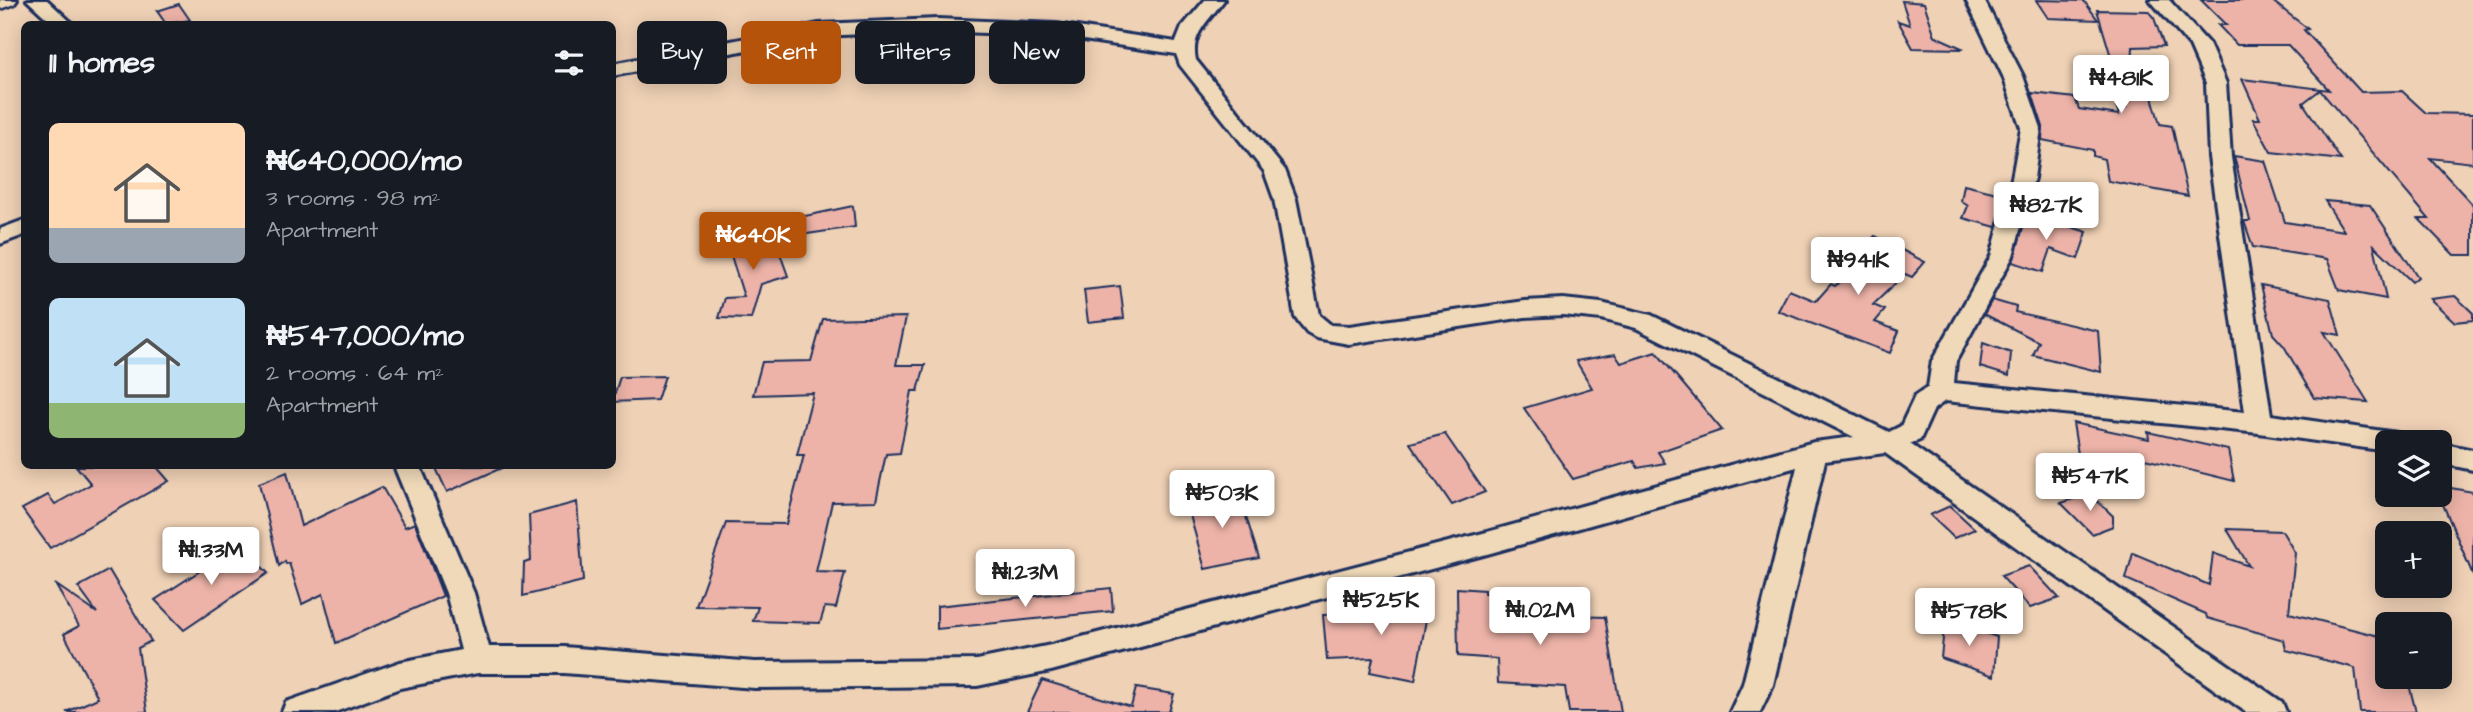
<!DOCTYPE html>
<meta charset="utf-8">
<style>
:root{--surface:#171b24;--page:#242831;--text:#f1f3f6;--muted:#9ea1a6;--accent:#b45309}
body{margin:0;font-family:"Architects Daughter",sans-serif;background:var(--page);color:var(--text);height:100vh;display:flex;flex-direction:column;font-size:26px;white-space:nowrap}
*{box-sizing:border-box;margin:0}
p{font-size:23px;color:var(--muted)}
.icon{flex:none;width:38px;height:38px;fill:none;stroke:currentColor;stroke-width:2;stroke-linecap:round;stroke-linejoin:round}
.map{position:relative;flex:1;overflow:hidden}
.details{position:absolute;left:21px;top:21px;width:595px;height:448px;display:flex;flex-direction:column;background:var(--surface);border-radius:10px;box-shadow:0 4px 18px #0003}
.details>*{flex:none}
.guide{position:absolute;left:637px;top:21px;width:665px;height:63px;display:flex;gap:14px}
.fabs{position:absolute;left:2375px;top:430px;display:grid;gap:14px}
.fabs a{display:grid;place-items:center;width:77px;height:77px;border-radius:10px;background:var(--surface);box-shadow:0 4px 18px #0003;font-size:35px}
.price{position:absolute;translate:-50% -60px;padding:0 16px;border-radius:7px;background:#fff;color:#222;font-size:23px;line-height:46px;filter:drop-shadow(0 2px 4px #0008)}
.price::after{content:'';position:absolute;left:50%;top:42px;width:21px;height:16px;margin-left:-10px;background:inherit;clip-path:polygon(0 0,100% 0,50% 100%)}
.price.active{background:var(--accent);color:#fff}
ul{padding:0;list-style:none}
li{display:flex;align-items:center;gap:21px;height:175px;padding:0 28px}
li span{display:grid;place-items:center;flex:none;width:196px;height:140px;border-radius:10px;color:#555}
li>.icon{margin-inline-start:auto}
span .icon{width:84px;height:84px;fill:#fffc;stroke-width:1}
li b{font-size:30px}
h2{display:flex;justify-content:space-between;align-items:center;height:84px;padding:0 28px;font-size:30px}
.tag{padding:0 24px;border-radius:10px;background:var(--surface);box-shadow:0 4px 18px #0003;font-size:24px;line-height:63px}
.tag.active{background:var(--accent);color:#fff}
.map>svg:first-child{display:block}
.building{fill:#edb3a8;stroke:#1b2f5e;stroke-width:2}
.lines{fill:none;stroke-linecap:round;stroke-linejoin:round}
.minor-casing{stroke:#1b2f5e;stroke-width:6}
.minor{fill:#efd9b8;fill-rule:evenodd}
</style>
<div class="map">
<svg width="2473" height="712" viewBox="0 0 2473 712">
<rect width="100%" height="100%" fill="#efd1b5"/>
<filter id="ink" filterUnits="userSpaceOnUse"><feTurbulence type="fractalNoise" baseFrequency=".0143" numOctaves="2"/><feDisplacementMap in="SourceGraphic" scale="14" xChannelSelector="R" yChannelSelector="G"/><feConvolveMatrix kernelMatrix="1 2 1 2 8 2 1 2 1" color-interpolation-filters="sRGB"/></filter>
<g filter="url(#ink)">
<!-- building -->
<g class="building">
<polygon points="2036,0 2084,1 2098,20 2048,18"/>
<polygon points="2201,0 2271,0 2308,29 2304,30 2361,92 2402,91 2426,113 2473,114 2473,163 2430,158 2473,205 2473,255 2454,255 2419,219 2429,219 2320,90 2303,103 2341,160 2271,152 2253,119 2260,119 2242,79 2329,90 2288,45 2237,45 2218,25 2226,25"/>
<polygon points="1902,1 1924,3 1935,36 1964,49 1913,48 1898,21 1910,25"/>
<polygon points="179,4 190,20 166,24 157,11"/>
<polygon points="2097,10 2148,11 2154,18 2164,46 2133,47 2132,65 2143,66 2160,124 2172,126 2188,196 2108,181 2104,159 2093,156 2093,150 2042,140 2043,127 2032,93 2075,98 2079,109 2119,115 2116,105 2126,107"/>
<polygon points="2234,156 2265,161 2285,222 2344,231 2325,201 2370,205 2418,277 2412,282 2374,245 2386,299 2339,290 2327,259 2253,247 2244,221 2250,221"/>
<polygon points="1964,185 2001,194 2002,205 1996,227 1963,218 1968,206 1961,201"/>
<polygon points="853,206 855,227 800,235 800,217"/>
<polygon points="2027,213 2087,232 2078,259 2051,249 2043,272 2013,262"/>
<polygon points="772,231 788,276 761,284 751,319 719,318 725,298 744,297 727,243"/>
<polygon points="1875,236 1925,262 1912,277 1905,274 1873,305 1885,310 1875,322 1899,331 1890,353 1778,311 1789,290 1816,301 1831,284 1835,286 1869,255 1860,250"/>
<polygon points="2261,285 2330,299 2340,335 2324,332 2368,402 2314,398 2284,346 2273,334"/>
<polygon points="1120,286 1124,318 1088,322 1084,290"/>
<polygon points="2455,296 2473,313 2473,320 2455,322 2430,299"/>
<polygon points="1992,300 2016,307 2015,312 2098,331 2101,372 2033,355 2039,342 1984,314"/>
<polygon points="906,317 896,365 925,365 918,391 912,391 900,453 886,454 876,501 832,502 816,572 845,573 836,608 825,607 820,623 753,621 758,607 696,606 726,523 786,524 804,455 797,455 813,393 753,395 762,362 811,361 823,319"/>
<polygon points="1983,343 2011,353 2009,376 1980,367"/>
<polygon points="1656,352 1722,430 1658,452 1665,463 1638,468 1634,461 1573,479 1524,408 1592,388 1576,361 1615,354 1621,363"/>
<polygon points="665,376 657,400 612,402 620,377"/>
<polygon points="2073,423 2149,439 2148,432 2228,450 2234,481 2141,458 2143,468 2129,465 2142,490 2078,488 2066,465 2080,466"/>
<polygon points="1445,434 1485,492 1452,505 1410,443"/>
<polygon points="76,466 156,466 169,481 50,548 22,509 48,495 55,504 91,484"/>
<polygon points="435,466 506,466 447,492"/>
<polygon points="287,472 301,526 382,487 405,527 415,523 443,596 336,643 323,594 302,604 289,563 286,564 285,561 279,566 259,483"/>
<polygon points="2440,486 2473,492 2473,575 2439,495"/>
<polygon points="1238,491 1259,558 1205,569 1186,501"/>
<polygon points="2090,494 2113,516 2113,526 2092,534 2061,503"/>
<polygon points="577,502 583,581 523,596 524,563 531,561 529,515"/>
<polygon points="1950,506 1975,529 1954,538 1930,515"/>
<polygon points="2227,529 2282,531 2295,553 2289,613 2387,638 2387,677 2407,677 2416,712 2360,712 2355,668 2286,650 2284,640 2207,618 2206,614 2126,579 2133,553 2209,585 2213,553 2249,566"/>
<polygon points="240,545 268,573 184,630 155,600"/>
<polygon points="2029,566 2059,598 2030,608 2001,576"/>
<polygon points="109,570 151,641 138,648 147,712 66,712 98,698 64,634 79,626 55,584 97,613 78,587"/>
<polygon points="1111,588 1113,611 937,629 937,606"/>
<polygon points="1457,588 1484,590 1484,593 1538,596 1540,615 1605,617 1621,712 1569,712 1565,687 1498,683 1497,659 1458,656"/>
<polygon points="1387,594 1429,603 1415,681 1370,672 1373,658 1327,660 1323,615 1383,613"/>
<polygon points="1945,619 1997,637 1994,676 1941,658"/>
<polygon points="1042,680 1131,707 1136,688 1174,694 1169,712 1027,712"/>
</g>
<g class="lines">
<defs>
<g id="minor">
<polygon points="0,0 17,0 14,4 0,9"/>
<polygon points="27,0 47,0 73,24 53,24"/>
<path d="M1205 0H1224C1210 20 1190 33 1196 60L1285 170 1296 199 1319 315 1331 325 1349 326 1525 301 1563 299 1601 303 1651 315 1889 432 1901 426 1915 396 1928 387 1932 361 1991 256 2012 178 2021 128 2003 76 1966 0H1984L2023 76 2041 128 2034 178 2013 256 1956 361 1954 383 2245 412 2209 157 2206 83 2190 46 2150 0H2169L2209 44 2226 83 2231 157 2271 415 2397 433 2406 436 2410 443H2387V451L2259 433 1945 401 1934 409 1920 440 1910 444 2282 702 2286 712H2246L1885 453 1825 461 1773 685 1760 712H1730L1743 684 1797 467 1487 554 1051 671 977 686 755 688 564 673H478L400 688 335 712H282L286 702 400 662 461 650 446 593 394 466H420L474 593 489 647H564L755 662 977 660 1051 645 1487 532 1814 442 1854 437 1636 328 1601 319 1563 315 1525 317 1349 344 1316 338 1307 333 1299 323 1295 317 1274 199 1264 171 1180 65 1176 54 1057 36 938 31 819 36 612 76V64L819 24 938 19 1057 24 1176 42 1182 27Z"/>
<polygon points="24,220 24,235 0,244 0,229"/>
<polygon points="2440,443 2473,450 2473,470 2440,463"/>
</g>
</defs>
<!-- minor casing -->
<use href="#minor" class="minor-casing"/>
<!-- minor -->
<use href="#minor" class="minor"/>
</g>
</g>
</svg>
<div class="fabs">
<a><svg class="icon" aria-label="layers" viewBox="0 0 24 24"><path d="M12 4l9 5-9 5-9-5zM3 14l9 5 9-5"/></svg></a>
<a>+</a>
<a>−</a>
</div>
<b class="price" style="left:2121px;top:115px">₦481K</b>
<b class="price" style="left:2046px;top:242px">₦827K</b>
<b class="price active" style="left:753px;top:272px">₦640K</b>
<b class="price" style="left:1858px;top:297px">₦941K</b>
<b class="price" style="left:2090px;top:513px">₦547K</b>
<b class="price" style="left:1222px;top:530px">₦503K</b>
<b class="price" style="left:211px;top:587px">₦1.33M</b>
<b class="price" style="left:1025px;top:609px">₦1.23M</b>
<b class="price" style="left:1381px;top:637px">₦525K</b>
<b class="price" style="left:1540px;top:647px">₦1.02M</b>
<b class="price" style="left:1969px;top:648px">₦578K</b>
<div class="guide">
<a class="tag">Buy</a>
<a class="tag active">Rent</a>
<a class="tag">Filters</a>
<a class="tag">New</a>
</div>
<section class="details">
<h2>11 homes<svg class="icon" aria-label="filters" viewBox="0 0 24 24"><path d="M4 7h16M4 17h16"/><circle cx="9" cy="7" r="2"/><circle cx="15" cy="17" r="2"/></svg></h2>
<ul>
<li><span style="background:linear-gradient(#ffd9b3 75%,#9aa5b1 0)"><svg class="icon" aria-label="home" viewBox="0 0 24 24"><path d="M3 11l9-7 9 7M6 9v11h12V9"/></svg></span><div><b>₦640,000/mo</b><p>3 rooms · 98 m²</p><p>Apartment</p></div></li>
<li><span style="background:linear-gradient(#bfe0f5 75%,#8fb573 0)"><svg class="icon" aria-label="home" viewBox="0 0 24 24"><path d="M3 11l9-7 9 7M6 9v11h12V9"/></svg></span><div><b>₦547,000/mo</b><p>2 rooms · 64 m²</p><p>Apartment</p></div></li>
</ul>
</section>
</div>
